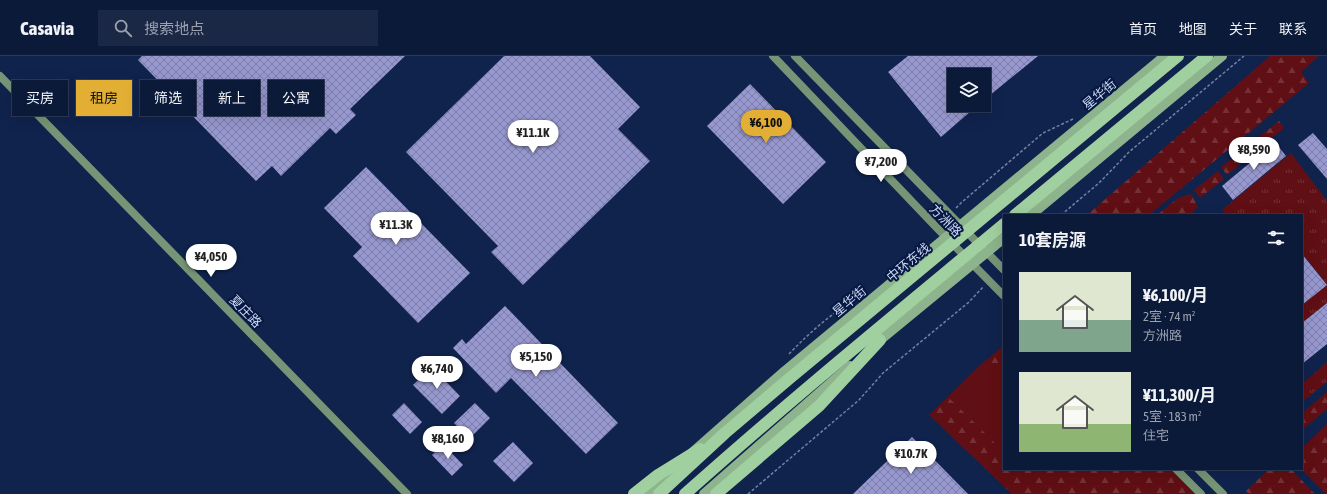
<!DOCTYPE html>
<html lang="zh">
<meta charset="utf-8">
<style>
:root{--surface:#0c1a3a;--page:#1a2745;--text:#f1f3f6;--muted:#9aa1af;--line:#2c3854;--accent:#e2ae34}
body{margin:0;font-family:"Asap Condensed","Noto Sans SC",sans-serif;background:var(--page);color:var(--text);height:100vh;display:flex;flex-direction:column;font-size:15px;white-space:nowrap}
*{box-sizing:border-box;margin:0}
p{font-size:13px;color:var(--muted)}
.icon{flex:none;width:22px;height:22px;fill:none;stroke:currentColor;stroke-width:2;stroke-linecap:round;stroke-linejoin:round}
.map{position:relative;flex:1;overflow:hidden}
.panel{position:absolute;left:1003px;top:158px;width:300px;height:256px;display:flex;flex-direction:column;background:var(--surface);border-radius:0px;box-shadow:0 4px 16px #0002,0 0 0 1px var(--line)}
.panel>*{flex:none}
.hud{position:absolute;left:12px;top:24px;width:380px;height:36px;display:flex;gap:8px}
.fabs{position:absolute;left:947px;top:12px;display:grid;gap:8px}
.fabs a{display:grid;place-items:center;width:44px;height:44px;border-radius:0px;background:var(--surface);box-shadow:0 4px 16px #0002,0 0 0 1px var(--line);font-size:20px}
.price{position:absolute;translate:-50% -34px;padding:0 9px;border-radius:14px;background:#fff;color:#222;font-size:13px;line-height:26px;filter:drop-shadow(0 1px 2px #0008)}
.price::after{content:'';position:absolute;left:50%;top:24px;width:12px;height:9px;margin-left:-6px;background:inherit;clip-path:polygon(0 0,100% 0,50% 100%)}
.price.active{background:var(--accent);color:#111}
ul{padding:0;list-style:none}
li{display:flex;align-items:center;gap:12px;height:100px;padding:0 16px}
li span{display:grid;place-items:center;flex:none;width:112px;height:80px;border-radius:0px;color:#555}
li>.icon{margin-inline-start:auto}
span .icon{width:48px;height:48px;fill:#fffc;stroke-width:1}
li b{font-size:17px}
h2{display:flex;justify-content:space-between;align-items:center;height:48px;padding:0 16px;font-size:17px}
.chip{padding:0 14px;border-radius:0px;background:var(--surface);box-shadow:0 4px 16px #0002,0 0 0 1px var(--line);font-size:14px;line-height:36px}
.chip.active{background:var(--accent);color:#111}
header{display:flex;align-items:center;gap:24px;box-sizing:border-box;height:56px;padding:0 20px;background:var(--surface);border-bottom:1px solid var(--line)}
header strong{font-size:19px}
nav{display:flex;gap:22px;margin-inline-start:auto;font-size:14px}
.search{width:280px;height:36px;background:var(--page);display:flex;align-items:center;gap:10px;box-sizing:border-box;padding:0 14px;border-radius:0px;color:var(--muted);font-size:15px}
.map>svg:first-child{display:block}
.grass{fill:url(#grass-tufts)}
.forest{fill:url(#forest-firs)}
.garden{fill:#600f14}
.building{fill:url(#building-cross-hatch)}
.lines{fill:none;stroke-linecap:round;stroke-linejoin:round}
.path{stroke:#7282a5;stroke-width:1.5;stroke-dasharray:3 2;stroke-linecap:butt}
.secondary{stroke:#779576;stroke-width:8}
.primary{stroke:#8db48c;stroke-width:10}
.highway{stroke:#a1d0a0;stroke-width:12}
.highway-bridge{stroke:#a1d0a0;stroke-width:12}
.labels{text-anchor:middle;stroke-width:4;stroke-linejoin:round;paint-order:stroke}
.street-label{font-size:13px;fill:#ccdaf6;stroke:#071842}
</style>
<header>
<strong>Casavia</strong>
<div class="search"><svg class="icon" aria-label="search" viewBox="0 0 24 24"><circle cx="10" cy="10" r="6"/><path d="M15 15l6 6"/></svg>搜索地点</div>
<nav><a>首页</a><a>地图</a><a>关于</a><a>联系</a></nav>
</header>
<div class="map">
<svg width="1327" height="438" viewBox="0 0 1327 438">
<defs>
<pattern id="grass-tufts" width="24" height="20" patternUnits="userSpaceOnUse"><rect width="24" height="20" fill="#600f14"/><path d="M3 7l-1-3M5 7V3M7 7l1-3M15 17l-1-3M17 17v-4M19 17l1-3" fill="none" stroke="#763137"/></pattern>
<pattern id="forest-firs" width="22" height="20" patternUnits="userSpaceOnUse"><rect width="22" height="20" fill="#600f14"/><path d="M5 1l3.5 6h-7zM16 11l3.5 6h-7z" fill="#763137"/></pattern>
<pattern id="building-cross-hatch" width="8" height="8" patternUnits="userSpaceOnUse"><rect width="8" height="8" fill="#9898d1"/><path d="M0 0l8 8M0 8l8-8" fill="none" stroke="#7d7ea8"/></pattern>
</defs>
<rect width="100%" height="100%" fill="#10234d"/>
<!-- grass -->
<g class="grass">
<polygon points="1291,97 1327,145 1327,247 1302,267 1302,249 1327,228 1302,198 1302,159 1227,159 1222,154"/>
<polygon points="1327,306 1327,326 1302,346 1302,328"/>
</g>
<!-- forest -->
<g class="forest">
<polygon points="1270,0 1319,0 1301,16 1309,27 1149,159 1087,159"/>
<polygon points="1279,65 1284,72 1227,119 1221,111"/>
<polygon points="1218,115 1224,123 1200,142 1194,134"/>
<polygon points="1191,138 1198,151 1190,159 1157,159 1178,142"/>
<path d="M1004 289V413H1170L1195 438H1012L929 359C954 336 977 311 1004 289Z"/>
<polygon points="1327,336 1327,353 1302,374 1302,357"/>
<polygon points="1327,368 1327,438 1326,438 1301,413 1302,392"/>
<polygon points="1269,413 1291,413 1315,438 1249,438 1246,435"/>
</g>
<!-- garden -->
<g class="garden">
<polygon points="981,308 1004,330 1004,362 987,379 948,341"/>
<polygon points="1004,373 1004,398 992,384"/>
</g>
<!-- building -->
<g class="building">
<polygon points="142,0 405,0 350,53 356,59 336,78 330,72 281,120 272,110 256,125 138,4"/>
<polygon points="504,0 590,0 640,51 618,73 650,105 523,229 491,196 498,190 406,96"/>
<polygon points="908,0 1038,0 984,44 984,19 954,19 954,49 978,49 941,81 888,16"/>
<polygon points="750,28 826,106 783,148 707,70"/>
<polygon points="1313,77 1327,93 1327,123 1298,89"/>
<polygon points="1275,86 1286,100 1233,144 1222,130"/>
<polygon points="366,111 470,217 418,267 353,200 362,191 324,152"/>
<polygon points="1302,198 1327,229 1302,249"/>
<polygon points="1327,247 1327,288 1302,308 1302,267"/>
<polygon points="505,250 618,367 586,398 511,322 496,337 453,292 462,283 466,288"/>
<polygon points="432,311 460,340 442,358 413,329"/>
<polygon points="404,347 422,366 410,378 392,359"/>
<polygon points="475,347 490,362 469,383 454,367"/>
<polygon points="912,381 968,438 853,438"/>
<polygon points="513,386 533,407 514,426 493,405"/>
<polygon points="443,388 463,409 452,420 432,399"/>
</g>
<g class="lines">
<!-- path -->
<g class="path">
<polyline points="956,152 962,146 1043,77 1073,63"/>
<polyline points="1061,159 1099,127 1129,96 1244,0"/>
<path d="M789 298C810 276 832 257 857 242"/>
<polyline points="748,438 859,344 883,317 969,246 983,231"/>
</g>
<!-- secondary -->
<g class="secondary">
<polyline points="773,0 938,173 1004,240"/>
<polyline points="795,0 1004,214"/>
<polyline points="0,20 407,438"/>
<polyline points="1176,413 1201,438"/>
<polyline points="1198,413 1223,438"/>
</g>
<!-- primary -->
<g class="primary">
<polyline points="1031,159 1222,0"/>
<polyline points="874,289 1004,182"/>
<polyline points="693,396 785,315 1165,0"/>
<polyline points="646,438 672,415"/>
<polyline points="704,438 850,310"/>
</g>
<!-- highway -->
<g class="highway">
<polyline points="1015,159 1207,0"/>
<polyline points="716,438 819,350 880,284"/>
</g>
<!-- highway-bridge -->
<g class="highway-bridge">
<polyline points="634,438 658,419 700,393"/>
<polyline points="659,438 725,377 790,322 1178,0"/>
<path d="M685 438C789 345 897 257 1004 168"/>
</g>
</g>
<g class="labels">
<!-- street labels -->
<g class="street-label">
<text transform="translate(1099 38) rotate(-40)" y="5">星华街</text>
<text transform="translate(946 164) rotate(46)" y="5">方洲路</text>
<text transform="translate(908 206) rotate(-40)" y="5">中环东线</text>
<text transform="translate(849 245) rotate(-40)" y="5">星华街</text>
<text transform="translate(246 255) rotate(46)" y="5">夏庄路</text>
</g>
</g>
</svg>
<div class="fabs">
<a><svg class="icon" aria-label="layers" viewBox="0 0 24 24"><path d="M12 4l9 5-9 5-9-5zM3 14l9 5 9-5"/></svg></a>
</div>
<b class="price active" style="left:766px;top:88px">¥6,100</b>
<b class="price" style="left:533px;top:98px">¥11.1K</b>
<b class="price" style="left:1254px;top:115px">¥8,590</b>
<b class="price" style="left:881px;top:127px">¥7,200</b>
<b class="price" style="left:396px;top:190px">¥11.3K</b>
<b class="price" style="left:211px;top:222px">¥4,050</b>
<b class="price" style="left:536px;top:322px">¥5,150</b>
<b class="price" style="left:437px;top:334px">¥6,740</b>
<b class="price" style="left:448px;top:404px">¥8,160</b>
<b class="price" style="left:911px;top:419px">¥10.7K</b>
<div class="hud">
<a class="chip">买房</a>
<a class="chip active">租房</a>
<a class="chip">筛选</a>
<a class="chip">新上</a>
<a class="chip">公寓</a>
</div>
<section class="panel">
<h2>10套房源<svg class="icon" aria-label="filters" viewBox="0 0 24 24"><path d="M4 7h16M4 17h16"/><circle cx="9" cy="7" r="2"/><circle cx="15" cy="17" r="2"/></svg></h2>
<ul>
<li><span style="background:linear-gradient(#dfe7d0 60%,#7fa58c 0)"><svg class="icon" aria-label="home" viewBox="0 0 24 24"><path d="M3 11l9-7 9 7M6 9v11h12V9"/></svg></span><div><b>¥6,100/月</b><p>2室 · 74 m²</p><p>方洲路</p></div></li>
<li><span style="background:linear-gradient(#dfe7d0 65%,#8fb573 0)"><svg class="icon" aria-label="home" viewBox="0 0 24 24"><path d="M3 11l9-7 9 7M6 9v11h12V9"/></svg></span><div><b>¥11,300/月</b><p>5室 · 183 m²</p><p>住宅</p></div></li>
</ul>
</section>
</div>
